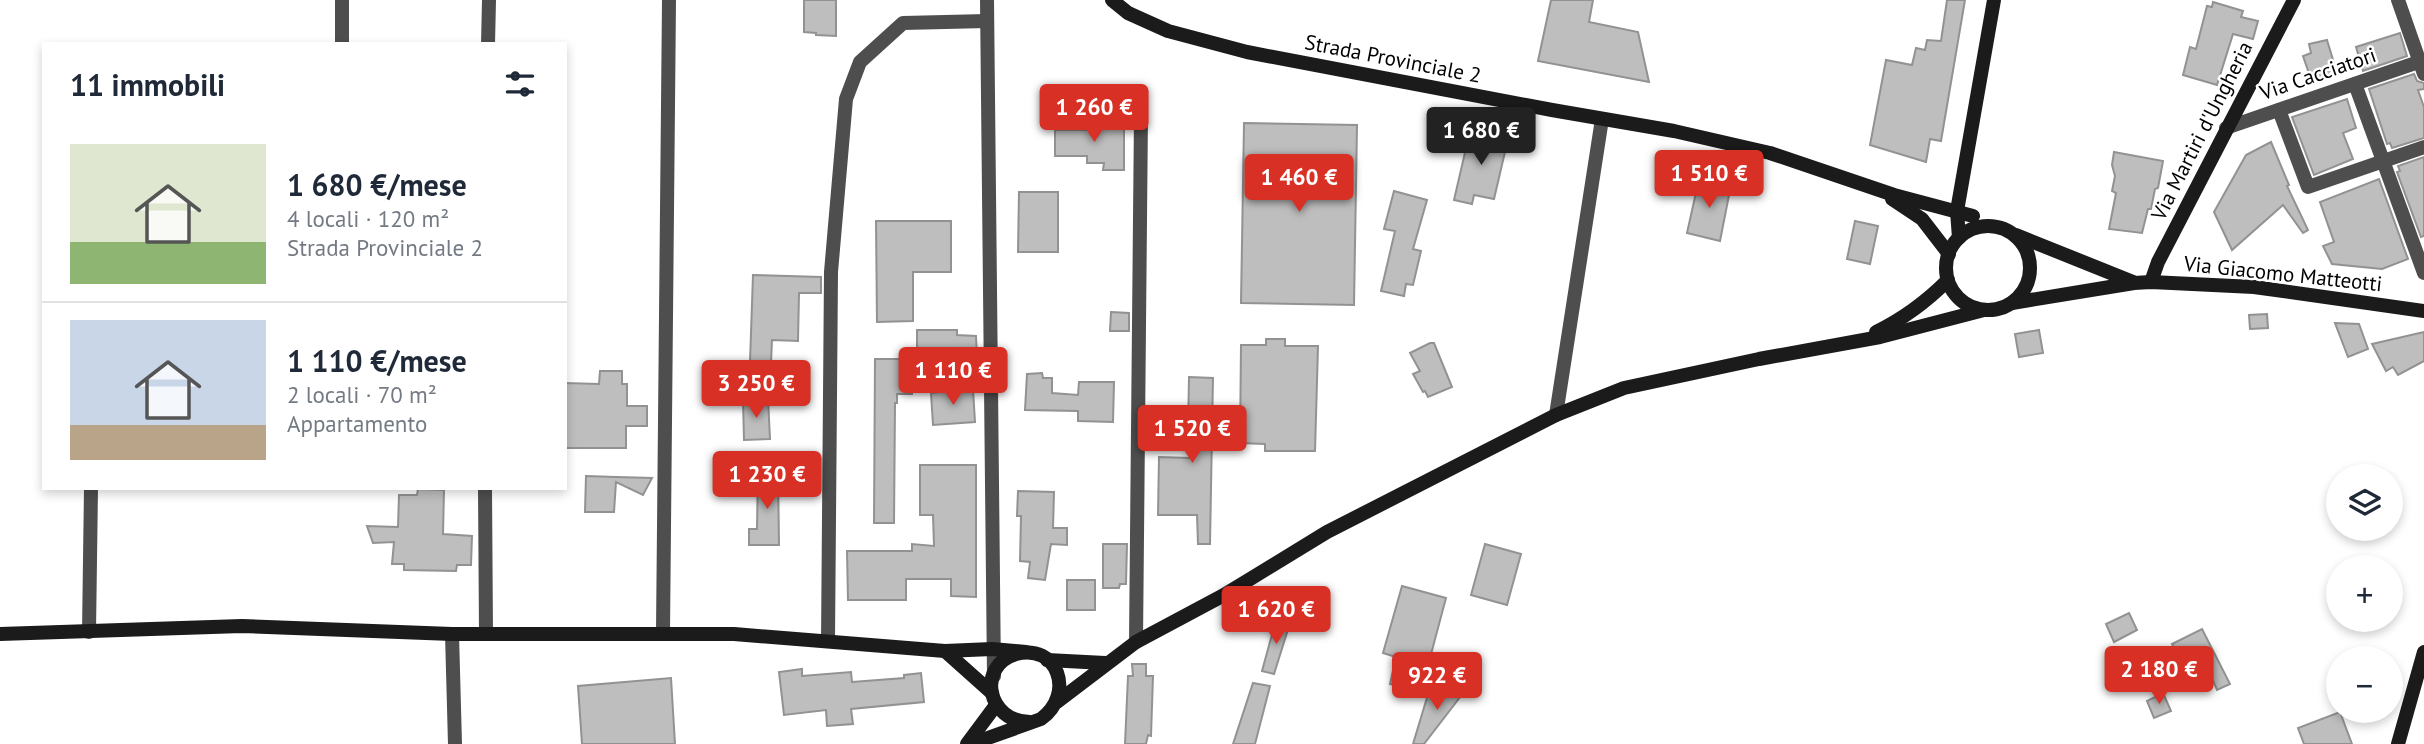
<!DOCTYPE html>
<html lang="it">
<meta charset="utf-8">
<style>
:root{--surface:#fff;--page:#f6f6f7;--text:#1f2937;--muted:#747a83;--line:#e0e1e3;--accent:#d93025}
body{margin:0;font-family:"PT Sans",sans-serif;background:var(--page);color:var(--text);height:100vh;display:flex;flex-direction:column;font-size:26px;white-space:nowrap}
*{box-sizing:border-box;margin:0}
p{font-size:23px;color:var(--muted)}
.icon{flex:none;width:38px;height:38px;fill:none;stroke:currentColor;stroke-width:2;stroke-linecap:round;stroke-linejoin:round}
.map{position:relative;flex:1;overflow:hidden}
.drawer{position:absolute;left:42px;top:42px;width:525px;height:448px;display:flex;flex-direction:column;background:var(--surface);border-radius:0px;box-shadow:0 4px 10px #0003}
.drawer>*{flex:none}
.buttons{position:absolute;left:2326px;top:464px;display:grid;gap:14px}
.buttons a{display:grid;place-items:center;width:77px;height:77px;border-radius:50%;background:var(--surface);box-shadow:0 4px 10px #0003;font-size:35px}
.price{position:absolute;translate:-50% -60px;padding:0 16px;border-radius:7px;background:var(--accent);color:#fff;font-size:23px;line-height:46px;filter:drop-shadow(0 2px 4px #0008)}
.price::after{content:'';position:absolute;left:50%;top:42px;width:21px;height:16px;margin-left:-10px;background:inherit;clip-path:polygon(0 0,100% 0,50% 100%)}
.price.selected{background:#222;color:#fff}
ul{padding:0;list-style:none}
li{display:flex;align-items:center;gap:21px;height:175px;padding:0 28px}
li+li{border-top:2px solid var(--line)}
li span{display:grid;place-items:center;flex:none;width:196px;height:140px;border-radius:0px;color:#555}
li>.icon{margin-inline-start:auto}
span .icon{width:84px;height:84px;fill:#fffc;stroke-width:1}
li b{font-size:30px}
h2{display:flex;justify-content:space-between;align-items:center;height:84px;padding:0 28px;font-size:30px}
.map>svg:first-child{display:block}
.building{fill:#bebebe;stroke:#929292;stroke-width:2}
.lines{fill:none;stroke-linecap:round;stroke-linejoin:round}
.street{stroke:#4e4e4e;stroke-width:14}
.secondary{stroke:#1b1b1b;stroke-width:14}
.labels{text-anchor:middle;stroke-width:5;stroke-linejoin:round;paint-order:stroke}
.street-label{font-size:21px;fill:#000;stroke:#fff}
</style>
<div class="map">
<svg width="2424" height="744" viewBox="0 0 2424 744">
<rect width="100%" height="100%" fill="#fff"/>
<!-- building -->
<g class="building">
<polygon points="804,0 836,0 836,36 816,35 816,33 804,32"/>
<polygon points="1551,0 1593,0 1589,22 1638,32 1649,82 1538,61"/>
<polygon points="1947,0 1965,0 1941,141 1930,139 1926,162 1870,145 1886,60 1912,65 1916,48 1925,50 1927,40 1941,41"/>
<polygon points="2213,2 2243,11 2241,17 2258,21 2253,39 2233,34 2217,85 2183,75 2190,47 2196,49 2207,6 2212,7"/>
<polygon points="2400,33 2407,56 2363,71 2356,47"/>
<polygon points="2327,40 2337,73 2312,82 2303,56 2311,53 2309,44"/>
<polygon points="2414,74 2417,81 2424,83 2424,89 2418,90 2424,107 2424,138 2392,148 2390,143 2387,144 2369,89"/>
<polygon points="2347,99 2356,128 2343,133 2353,159 2314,175 2292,117"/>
<polygon points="1088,123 1124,123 1124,170 1103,170 1104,163 1087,163 1087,156 1055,156 1055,130 1088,130"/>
<polygon points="1244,123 1357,125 1354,305 1241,303"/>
<polygon points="1470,131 1508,139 1494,199 1474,195 1472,204 1454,200"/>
<polygon points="2271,142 2289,185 2287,186 2308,230 2303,233 2283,205 2232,250 2214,212 2246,155"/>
<polygon points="2114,152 2163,161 2158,188 2155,189 2151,209 2148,209 2142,233 2109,229 2116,193 2112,191 2115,176 2112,165"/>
<polygon points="2424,157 2424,236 2421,237 2397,172 2400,171 2398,166"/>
<polygon points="1699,179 1731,185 1720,241 1687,233"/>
<polygon points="2379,179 2408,259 2382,269 2332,264 2323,246 2334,242 2320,202"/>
<polygon points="1394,191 1427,200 1413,249 1421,251 1413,285 1406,284 1404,296 1381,291 1395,231 1384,229"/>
<polygon points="1019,192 1058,192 1058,252 1018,252"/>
<polygon points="876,221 951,221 951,272 913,272 913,321 877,322"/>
<polygon points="1855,221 1878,226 1870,264 1847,259"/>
<polygon points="753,275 821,277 821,293 799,293 798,341 772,340 771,363 750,362"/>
<polygon points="1111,312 1129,313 1129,331 1110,331"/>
<polygon points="2267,314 2268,328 2250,329 2249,315"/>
<polygon points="2335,323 2359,324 2368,349 2348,357"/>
<polygon points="917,330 957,330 957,335 976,336 977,358 917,357"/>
<polygon points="2039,330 2043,353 2019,357 2015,334"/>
<polygon points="2424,332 2424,361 2398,375 2393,367 2386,371 2372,344"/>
<polygon points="1266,339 1285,339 1285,346 1318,346 1315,451 1265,451 1265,444 1240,443 1241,345 1266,345"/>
<polygon points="1430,343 1434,343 1452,387 1428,397 1425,391 1423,392 1413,374 1420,371 1410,353"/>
<polygon points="875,359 913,359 912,394 897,394 897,403 895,403 894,523 874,523"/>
<polygon points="600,371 622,371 622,384 627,384 627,406 647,406 647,426 626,426 626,448 565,448 565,383 599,384"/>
<polygon points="1042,373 1043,378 1052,378 1052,393 1078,395 1079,382 1114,382 1113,422 1078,421 1078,411 1025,410 1027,374"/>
<polygon points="1189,377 1213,378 1210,544 1198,544 1197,515 1158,515 1159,457 1191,458 1191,432 1188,432"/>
<polygon points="973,389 975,422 933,425 931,393"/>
<polygon points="768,399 770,439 744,440 743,400"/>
<polygon points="920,465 976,465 976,597 951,596 951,579 906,579 906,600 848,600 847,551 912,551 912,544 934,546 933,515 920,515"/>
<polygon points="758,471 778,471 779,545 749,545 749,529 757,529"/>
<polygon points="586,476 616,477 652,478 643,495 616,482 614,512 585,512"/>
<polygon points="418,489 444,490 443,534 472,536 471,565 457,565 456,571 404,570 404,564 392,564 394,542 373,543 367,526 398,527 399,495 417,495"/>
<polygon points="1018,491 1054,492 1053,528 1067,528 1067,545 1051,544 1045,580 1028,578 1030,562 1020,561 1021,516 1017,516"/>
<polygon points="1103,544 1127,544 1126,584 1120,584 1119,588 1103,588"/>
<polygon points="1485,544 1521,554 1507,605 1471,595"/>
<rect x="1067" y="580" width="28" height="30"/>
<polygon points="1402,586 1446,598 1430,658 1426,657 1418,691 1390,684 1396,657 1383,653"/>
<polygon points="2129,613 2137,630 2114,642 2106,624"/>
<polygon points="1276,620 1290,623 1274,674 1262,671"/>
<polygon points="2202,629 2230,684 2217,690 2212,678 2193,687 2172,644"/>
<polygon points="1132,664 1146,664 1146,676 1153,676 1151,736 1148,735 1146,744 1125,744 1128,676 1133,676"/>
<polygon points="802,669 802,676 851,672 852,682 904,678 904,675 921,673 924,702 851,709 853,724 827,726 826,710 784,715 779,672"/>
<polygon points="671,678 675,744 582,744 578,686"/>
<polygon points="1253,683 1270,686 1255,744 1233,744"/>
<polygon points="1453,683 1467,688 1424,744 1413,744 1429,691 1444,695"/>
<polygon points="2163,693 2171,711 2154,718 2147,701"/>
<polygon points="2340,712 2352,744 2304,744 2298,728"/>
</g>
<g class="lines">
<!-- street -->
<g class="street">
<polyline points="987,0 994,676"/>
<polyline points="2398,0 2424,74"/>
<polyline points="342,44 342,0"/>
<polyline points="488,44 489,0"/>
<polyline points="2355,84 2424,273"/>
<polyline points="2279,110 2308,187 2424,147"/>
<polyline points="2226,128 2424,60"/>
<polyline points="1556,415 1602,119"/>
<polyline points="485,488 486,634"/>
<polyline points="89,632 91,488"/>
<polyline points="663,632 669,0"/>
<polyline points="452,634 455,744"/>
<polyline points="828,641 831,272 846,99 860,62 903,23 987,21"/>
<polyline points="1136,642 1141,114"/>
</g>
<!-- secondary -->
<g class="secondary">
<polyline points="1112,0 1128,13 1168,31 1247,52 1552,110 1674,131 1770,153 1894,195 1973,216"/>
<polyline points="1892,199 1922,219 1949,254"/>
<circle cx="1988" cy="268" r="42"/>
<polyline points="2016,235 2133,282"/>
<polyline points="1959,238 1957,211 1994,0"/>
<polyline points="2151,282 2158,262 2294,0"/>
<polyline points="2012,303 2134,283 2151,282 2254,287 2424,311"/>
<path d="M1876 332C1905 318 1926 302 1948 280"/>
<polyline points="0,634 242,626 452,634 734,634 945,651 992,649 1026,652"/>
<polyline points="945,651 992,693"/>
<polyline points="1047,660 1105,663"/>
<polyline points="1057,702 1136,642 1224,595 1327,532 1556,415 1624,388 1759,359 1880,337 1984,310"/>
<polyline points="967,744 996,705"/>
<path d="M971 744 1041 719C1076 693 1057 643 1016 654 976 666 987 722 1030 722"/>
<polyline points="2398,744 2424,652"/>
</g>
</g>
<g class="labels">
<!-- street labels -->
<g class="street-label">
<text transform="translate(1393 59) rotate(11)" y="7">Strada Provinciale 2</text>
<text transform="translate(2318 74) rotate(-19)" y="7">Via Cacciatori</text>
<text transform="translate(2202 131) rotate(-63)" y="7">Via Martiri d'Ungheria</text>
<text transform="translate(2283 274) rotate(6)" y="7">Via Giacomo Matteotti</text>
</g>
</g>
</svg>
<div class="buttons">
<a><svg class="icon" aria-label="layers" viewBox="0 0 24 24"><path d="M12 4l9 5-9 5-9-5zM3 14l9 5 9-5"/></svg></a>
<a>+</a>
<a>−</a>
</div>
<b class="price" style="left:1094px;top:144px">1 260 €</b>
<b class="price selected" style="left:1481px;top:167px">1 680 €</b>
<b class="price" style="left:1709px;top:210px">1 510 €</b>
<b class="price" style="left:1299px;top:214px">1 460 €</b>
<b class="price" style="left:953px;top:407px">1 110 €</b>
<b class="price" style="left:756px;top:420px">3 250 €</b>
<b class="price" style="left:1192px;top:465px">1 520 €</b>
<b class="price" style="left:767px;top:511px">1 230 €</b>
<b class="price" style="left:1276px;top:646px">1 620 €</b>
<b class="price" style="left:2159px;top:706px">2 180 €</b>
<b class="price" style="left:1437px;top:712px">922 €</b>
<section class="drawer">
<h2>11 immobili<svg class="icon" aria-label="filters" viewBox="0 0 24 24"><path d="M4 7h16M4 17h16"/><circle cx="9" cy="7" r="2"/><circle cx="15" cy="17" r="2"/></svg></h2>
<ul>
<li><span style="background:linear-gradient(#dfe7d0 70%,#8fb573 0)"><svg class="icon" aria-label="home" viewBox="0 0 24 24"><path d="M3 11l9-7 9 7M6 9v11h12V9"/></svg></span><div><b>1 680 €/mese</b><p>4 locali · 120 m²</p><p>Strada Provinciale 2</p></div></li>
<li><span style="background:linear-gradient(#c9d6e8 75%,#b9a48a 0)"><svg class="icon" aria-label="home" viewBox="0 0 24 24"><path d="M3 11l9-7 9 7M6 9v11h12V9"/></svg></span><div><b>1 110 €/mese</b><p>2 locali · 70 m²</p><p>Appartamento</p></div></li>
</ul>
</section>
</div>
